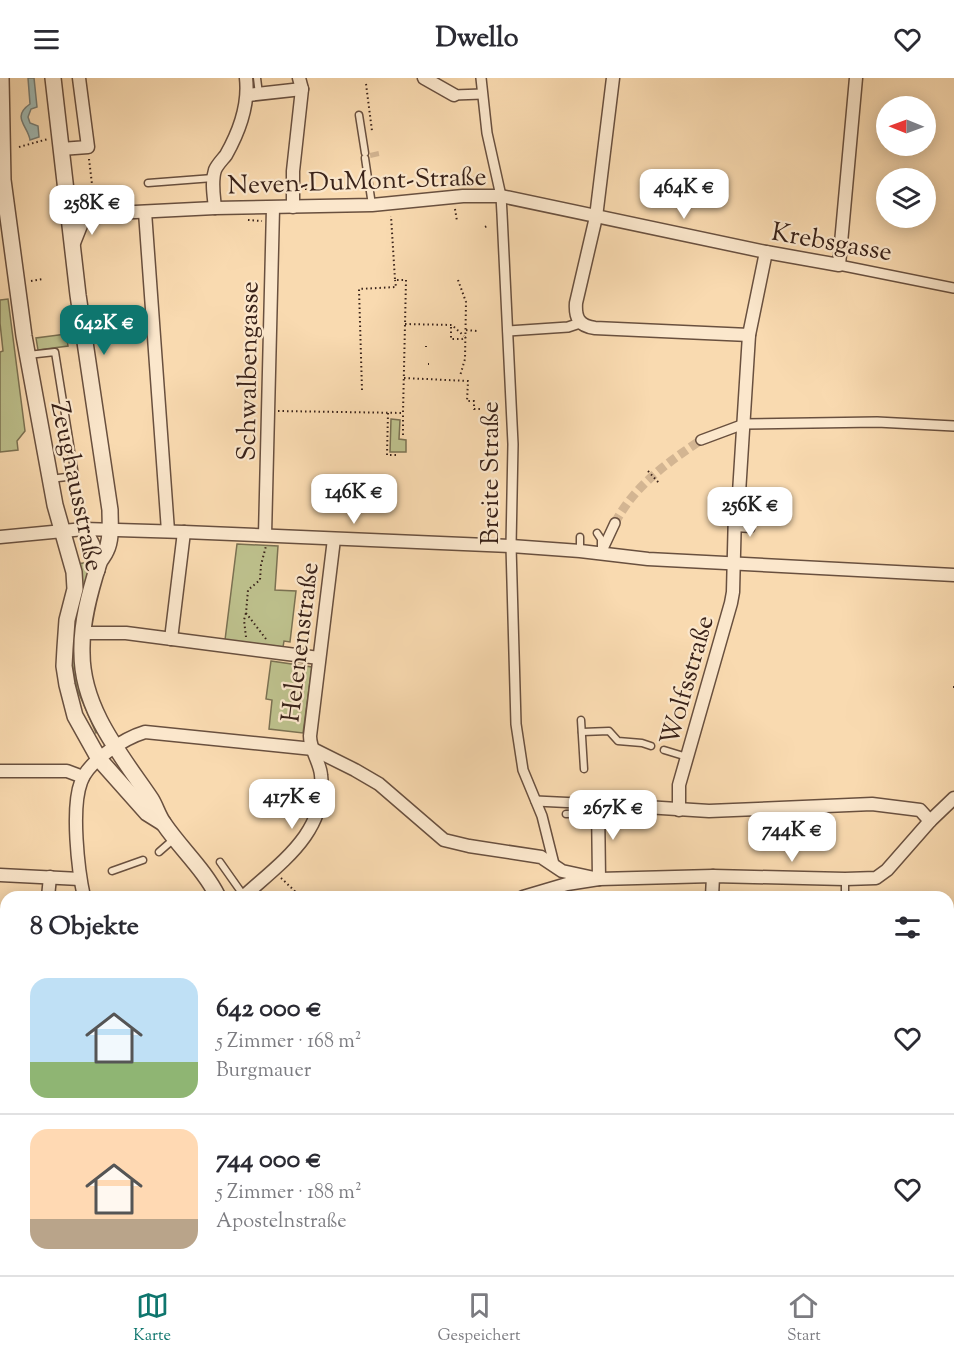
<!DOCTYPE html>
<html lang="de">
<meta charset="utf-8">
<style>
:root{--surface:#fff;--page:#f7f7f7;--text:#2b2b33;--muted:#7c7c81;--line:#e1e1e2;--accent:#0f766e}
body{margin:0;font-family:"Sorts Mill Goudy",serif;background:var(--page);color:var(--text);height:100vh;display:flex;flex-direction:column;font-size:22px;white-space:nowrap}
*{box-sizing:border-box;margin:0}
p{font-size:20px;color:var(--muted)}
.icon{flex:none;width:33px;height:33px;fill:none;stroke:currentColor;stroke-width:2;stroke-linecap:round;stroke-linejoin:round}
.map{position:relative;flex:1;overflow:hidden}
.sheet{position:absolute;left:0px;top:813px;width:954px;height:384px;display:flex;flex-direction:column;background:var(--surface);border-radius:18px 18px 0 0;box-shadow:0 3px 15px #0003}
.sheet>*{flex:none}
.needle{width:39px;rotate:271deg}
.buttons{position:absolute;left:876px;top:18px;display:grid;gap:12px}
.buttons a{display:grid;place-items:center;width:60px;height:60px;border-radius:50%;background:var(--surface);box-shadow:0 3px 15px #0003;font-size:30px}
.price{position:absolute;translate:-50% -51px;padding:0 14px;border-radius:12px;background:#fff;color:#222;font-size:20px;line-height:39px;filter:drop-shadow(0 2px 3px #0008)}
.price::after{content:'';position:absolute;left:50%;top:36px;width:18px;height:14px;margin-left:-9px;background:inherit;clip-path:polygon(0 0,100% 0,50% 100%)}
.price.active{background:var(--accent);color:#fff}
ul{padding:0;list-style:none}
li{display:flex;align-items:center;gap:18px;height:150px;padding:0 30px}
li+li{border-top:2px solid var(--line)}
li span{display:grid;place-items:center;flex:none;width:168px;height:120px;border-radius:18px;color:#555}
li>.icon{margin-inline-start:auto}
span .icon{width:72px;height:72px;fill:#fffc;stroke-width:1}
li b{font-size:26px}
h2{display:flex;justify-content:space-between;align-items:center;height:72px;padding:0 30px;font-size:26px}
header{display:flex;justify-content:space-between;align-items:center;height:78px;padding:0 30px;background:var(--surface);font-size:27px;font-weight:800}
.dock{display:flex;justify-content:space-around;align-items:center;height:84px;border-top:2px solid var(--line);background:var(--surface);font-size:16px;color:var(--muted)}
.dock a{display:grid;justify-items:center;gap:3px}
.dock .active{color:var(--accent)}
.map>svg:first-child{display:block}
.green{fill:#bdc08c;stroke:#7b7152;stroke-width:1.5}
.water{fill:#a0b9b3;stroke:#777d75;stroke-width:1.5}
.lines{fill:none;stroke-linecap:round;stroke-linejoin:round}
.pedestrian-tunnel{stroke:#d3b592;stroke-width:9;stroke-dasharray:9 4.5;stroke-linecap:butt}
.service-casing{stroke:#69503f;stroke-width:9}
.pedestrian-casing{stroke:#69503f;stroke-width:12}
.minor-casing{stroke:#69503f;stroke-width:15}
.tertiary-casing{stroke:#69503f;stroke-width:18}
.path{stroke:#392219;stroke-width:2;stroke-dasharray:1.5 3;stroke-linecap:butt}
.service{stroke:#fbe7cc;stroke-width:6}
.pedestrian{stroke:#fbe7cc;stroke-width:9}
.minor{stroke:#fbe7cc;stroke-width:12}
.tertiary{stroke:#fbe7cc;stroke-width:15}
.path-bridge{stroke:#392219;stroke-width:2;stroke-dasharray:1.5 3;stroke-linecap:butt}
.labels{text-anchor:middle;stroke-width:4.5;stroke-linejoin:round;paint-order:stroke}
.street-label{font-size:26px;fill:#392219;stroke:#fbe7cc}
</style>
<header><svg class="icon" aria-label="menu" viewBox="0 0 24 24"><path d="M4 6h16M4 12h16M4 18h16"/></svg>Dwello<svg class="icon" aria-label="heart" viewBox="0 0 24 24"><path d="M12 20l-8-8c-3-5 5-10 8-4 3-6 11-1 8 4z"/></svg></header>
<div class="map">
<svg width="954" height="1197" viewBox="0 0 954 1197">
<rect width="100%" height="100%" fill="#f9dab0"/>
<filter id="stains"><feTurbulence type="fractalNoise" baseFrequency=".00333" numOctaves="4"/><feColorMatrix values="0 0 0 0 .2 0 0 0 0 .09 0 0 0 0 .02 0 0 0 .5 -.17"/></filter>
<radialGradient id="worn" r=".72"><stop offset=".6" stop-color="#630" stop-opacity="0"/><stop offset="1" stop-color="#630" stop-opacity=".3"/></radialGradient>
<!-- green -->
<g class="green">
<polygon points="8,221 25,353 17,363 18,372 0,374 0,274 3,273 0,245 0,222"/>
<polygon points="66,256 68,268 38,272 36,260"/>
<polygon points="391,341 400,342 399,361 406,362 406,374 390,374"/>
<polygon points="237,466 278,468 275,512 296,513 290,564 284,563 283,569 225,562"/>
<path d="M91 484C88 502 81 520 77 538 68 583 82 613 99 653L96 655 77 611 70 575 77 486Z"/>
<polygon points="271,583 312,589 303,655 269,651 272,622 266,621"/>
</g>
<!-- water -->
<path class="water" d="M28 0H34L37 29 31 31 28 39 30 45 38 48 39 59 30 62C28 48 11 39 30 26Z"/>
<g class="lines">
<!-- pedestrian-tunnel -->
<g class="pedestrian-tunnel">
<polyline points="374,74 375,79"/>
<path d="M615 445C634 408 667 385 701 362"/>
</g>
<defs>
<g id="service">
<polyline points="257,0 259,16"/>
<polyline points="359,37 365,75"/>
<polyline points="365,80 372,127"/>
<polyline points="148,105 213,100"/>
<polyline points="28,277 55,274 75,398 50,401"/>
<polyline points="735,450 751,451"/>
<polyline points="597,455 601,461 601,471"/>
<polyline points="580,473 580,459"/>
<polyline points="581,642 584,691"/>
<polyline points="582,654 609,653 618,663 642,665 651,668"/>
<polyline points="664,672 687,679"/>
<polyline points="307,719 309,730 315,741"/>
<polyline points="566,736 598,735"/>
<polyline points="159,774 175,760"/>
<polyline points="220,784 244,818"/>
<polyline points="112,793 143,782"/>
<polyline points="845,814 845,802"/>
<polyline points="236,1191 237,1197"/>
</g>
<g id="pedestrian">
<polyline points="481,0 487,55 501,118 502,136 513,366 511,468 516,646 523,692 542,738 554,786"/>
<polyline points="454,17 482,16"/>
<polyline points="839,187 954,210"/>
<polyline points="508,253 568,249 580,245"/>
<polyline points="701,362 744,346 877,344 954,348"/>
<polyline points="601,475 615,445"/>
<polyline points="536,723 598,726"/>
<polyline points="604,1197 604,1191"/>
</g>
<g id="minor">
<polyline points="424,0 454,17"/>
<path d="M613 0 596 139 576 225C575 240 579 248 595 250L749 257"/>
<polyline points="248,17 302,11"/>
<polyline points="61,71 88,69 79,0"/>
<polyline points="66,115 81,129 95,136 215,130 372,127 463,118 501,118 766,174 839,187 856,0"/>
<polyline points="293,129 293,93 302,11 299,0"/>
<path d="M215 130C214 119 211 104 215 92 217 87 222 82 226 77 239 54 249 26 246 0"/>
<polyline points="145,134 168,453"/>
<polyline points="74,165 82,145 95,136"/>
<polyline points="265,457 273,130"/>
<polyline points="0,459 84,451 184,454 511,468 580,473 648,481 954,497"/>
<polyline points="83,555 126,555 319,580"/>
<polyline points="171,561 184,454"/>
<polyline points="0,693 67,693 83,699"/>
<polyline points="679,732 679,707 731,525 733,514 735,434 739,415 749,257 766,174"/>
<polyline points="0,797 80,801"/>
<polyline points="599,801 598,726 709,733 872,726 920,732 930,743"/>
<polyline points="48,819 50,799"/>
<path d="M84 819C78 792 71 730 81 704 88 683 125 660 145 654L313 671 355 692 379 706 444 762 469 768 541 779 562 793 599 801"/>
<path d="M243 819C280 785 328 754 321 697 320 684 310 672 310 658L334 461"/>
<polyline points="523,819 567,806 599,801 713,798 845,801 876,800 887,792 930,743 954,720"/>
<polyline points="712,819 713,798"/>
<polyline points="0,844 6,843"/>
<polyline points="948,935 954,935"/>
<polyline points="948,1139 954,1138"/>
<polyline points="142,1191 142,1197"/>
<polyline points="408,1191 409,1197"/>
<polyline points="652,1191 662,1197"/>
<polyline points="889,1191 889,1197"/>
</g>
<g id="tertiary">
<polyline points="1,0 3,102 24,258 55,427 74,494 75,511 67,542 65,570 64,588 67,607 75,638 99,681 147,735 163,745"/>
<path d="M53 0 78 217 110 432C110 445 112 461 106 473 104 478 101 480 99 485 90 513 81 545 82 575 82 631 121 677 151 721 156 729 158 738 164 746 181 771 204 791 218 819"/>
<polyline points="84,451 92,467 97,492"/>
<polyline points="249,1197 251,1191"/>
</g>
</defs>
<!-- service casing -->
<use href="#service" class="service-casing"/>
<!-- pedestrian casing -->
<use href="#pedestrian" class="pedestrian-casing"/>
<!-- minor casing -->
<use href="#minor" class="minor-casing"/>
<!-- tertiary casing -->
<use href="#tertiary" class="tertiary-casing"/>
<!-- path -->
<g class="path">
<polyline points="366,6 372,53"/>
<polyline points="19,69 48,61"/>
<polyline points="89,81 94,123"/>
<polyline points="465,100 486,98"/>
<polyline points="305,111 317,111 317,117"/>
<polyline points="455,131 457,143"/>
<polyline points="248,142 262,143"/>
<polyline points="485,149 487,148"/>
<polyline points="458,202 466,224 465,281 460,298"/>
<polyline points="31,203 43,201"/>
<polyline points="405,246 452,247 464,258"/>
<polyline points="451,249 451,261 462,261 466,259"/>
<polyline points="466,252 477,253"/>
<polyline points="426,268 426,269"/>
<polyline points="428,286 429,286"/>
<polyline points="404,300 468,303 467,323 474,323 474,331 481,331"/>
<polyline points="362,312 359,211 396,209 395,202"/>
<polyline points="488,323 491,326"/>
<polyline points="278,333 403,335 406,202 395,202 391,138"/>
<polyline points="388,335 387,377 396,377"/>
<polyline points="403,357 403,335"/>
<polyline points="246,559 244,542 246,535"/>
<polyline points="266,561 246,535 248,512 260,502 261,487 266,468"/>
<polyline points="953,609 954,609"/>
<polyline points="294,618 302,619"/>
<polyline points="281,800 301,819"/>
<polyline points="0,953 6,956"/>
<polyline points="173,1196 179,1197"/>
</g>
<!-- service -->
<use href="#service" class="service"/>
<!-- pedestrian -->
<use href="#pedestrian" class="pedestrian"/>
<!-- minor -->
<use href="#minor" class="minor"/>
<!-- tertiary -->
<use href="#tertiary" class="tertiary"/>
<!-- path-bridge -->
<polyline class="path-bridge" points="648,393 659,405"/>
</g>
<g class="labels">
<!-- street labels -->
<g class="street-label">
<text transform="translate(357 102) rotate(-2)" y="9">Neven-DuMont-Straße</text>
<text transform="translate(832 163) rotate(10)" y="9">Krebsgasse</text>
<text transform="translate(247 293) rotate(-89)" y="9">Schwalbengasse</text>
<text transform="translate(489 395) rotate(-90)" y="9">Breite Straße</text>
<text transform="translate(78 408) rotate(78)" y="9">Zeughausstraße</text>
<text transform="translate(299 564) rotate(-83)" y="9">Helenenstraße</text>
<text transform="translate(686 602) rotate(-74)" y="9">Wolfsstraße</text>
</g>
</g>
<rect width="100%" height="100%" filter="url(#stains)"/>
<rect width="100%" height="100%" fill="url(#worn)"/>
</svg>
<div class="buttons">
<a><svg class="needle" viewBox="-14 -14 28 28"><path d="M0-13l5 13h-10z" fill="#e53935"/><path d="M0 13l5-13h-10z" fill="#7c7c81"/></svg></a>
<a><svg class="icon" aria-label="layers" viewBox="0 0 24 24"><path d="M12 4l9 5-9 5-9-5zM3 14l9 5 9-5"/></svg></a>
</div>
<b class="price" style="left:684px;top:142px">464K €</b>
<b class="price" style="left:92px;top:158px">258K €</b>
<b class="price active" style="left:104px;top:278px">642K €</b>
<b class="price" style="left:354px;top:447px">146K €</b>
<b class="price" style="left:750px;top:460px">256K €</b>
<b class="price" style="left:292px;top:752px">417K €</b>
<b class="price" style="left:613px;top:763px">267K €</b>
<b class="price" style="left:792px;top:785px">744K €</b>
<section class="sheet">
<h2>8 Objekte<svg class="icon" aria-label="filters" viewBox="0 0 24 24"><path d="M4 7h16M4 17h16"/><circle cx="9" cy="7" r="2"/><circle cx="15" cy="17" r="2"/></svg></h2>
<ul>
<li><span style="background:linear-gradient(#bfe0f5 70%,#8fb573 0)"><svg class="icon" aria-label="home" viewBox="0 0 24 24"><path d="M3 11l9-7 9 7M6 9v11h12V9"/></svg></span><div><b>642 000 €</b><p>5 Zimmer · 168 m²</p><p>Burgmauer</p></div><svg class="icon" aria-label="heart" viewBox="0 0 24 24"><path d="M12 20l-8-8c-3-5 5-10 8-4 3-6 11-1 8 4z"/></svg></li>
<li><span style="background:linear-gradient(#ffd9b3 75%,#b9a48a 0)"><svg class="icon" aria-label="home" viewBox="0 0 24 24"><path d="M3 11l9-7 9 7M6 9v11h12V9"/></svg></span><div><b>744 000 €</b><p>5 Zimmer · 188 m²</p><p>Apostelnstraße</p></div><svg class="icon" aria-label="heart" viewBox="0 0 24 24"><path d="M12 20l-8-8c-3-5 5-10 8-4 3-6 11-1 8 4z"/></svg></li>
</ul>
</section>
</div>
<nav class="dock">
<a class="active"><svg class="icon" aria-label="map" viewBox="0 0 24 24"><path d="M3 6l6-2 6 2 6-2v14l-6 2-6-2-6 2zM9 4v14M15 6v14"/></svg>Karte</a>
<a><svg class="icon" aria-label="saved" viewBox="0 0 24 24"><path d="M7 4h10v16l-5-4-5 4z"/></svg>Gespeichert</a>
<a><svg class="icon" aria-label="home" viewBox="0 0 24 24"><path d="M3 11l9-7 9 7M6 9v11h12V9"/></svg>Start</a>
</nav>
